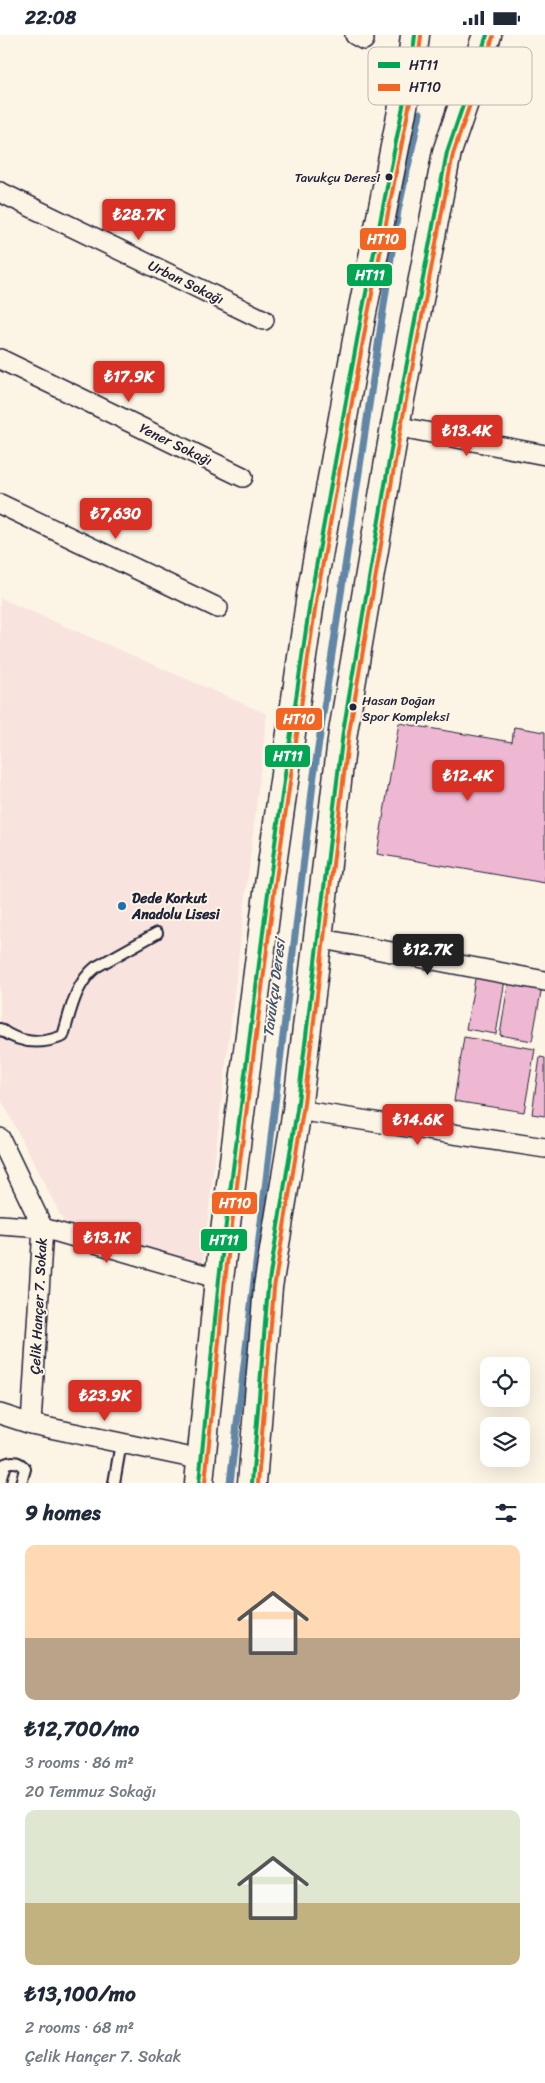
<!DOCTYPE html>
<meta charset="utf-8">
<style>
:root{--surface:#fff;--page:#f6f6f7;--text:#1f2937;--muted:#747a83;--accent:#d93025}
body{margin:0;font-family:Sriracha,sans-serif;background:var(--page);color:var(--text);height:100vh;display:flex;flex-direction:column;font-size:19px;white-space:nowrap}
*{box-sizing:border-box;margin:0}
p{font-size:16px;color:var(--muted)}
.icon{flex:none;width:28px;height:28px;fill:none;stroke:currentColor;stroke-width:2;stroke-linecap:round;stroke-linejoin:round}
.map{position:relative;height:1448px;overflow:hidden}
.drawer{display:flex;flex-direction:column;background:var(--surface);flex:1}
.drawer>*{flex:none}
.tools{position:absolute;left:480px;top:1322px;display:grid;gap:10px}
.tools a{display:grid;place-items:center;width:50px;height:50px;border-radius:10px;background:var(--surface);box-shadow:0 5px 20px #0002;font-size:25px}
.price{position:absolute;translate:-50% -42px;padding:0 11px;border-radius:5px;background:var(--accent);color:#fff;font-size:16px;line-height:32px;filter:drop-shadow(0 1px 2px #0008)}
.price::after{content:'';position:absolute;left:50%;top:30px;width:15px;height:11px;margin-left:-8px;background:inherit;clip-path:polygon(0 0,100% 0,50% 100%)}
.price.on{background:#222;color:#fff}
ul{padding:0;list-style:none}
li{display:grid;align-content:center;gap:10px;height:265px;padding:0 25px}
li span{display:grid;place-items:center;height:155px;border-radius:10px;color:#555}
li>.icon{margin-inline-start:auto}
span .icon{width:90px;height:90px;fill:#fffc;stroke-width:1}
li b{font-size:21px}
h2{display:flex;justify-content:space-between;align-items:center;height:60px;padding:0 25px;font-size:21px}
.status{display:flex;justify-content:space-between;align-items:center;height:35px;padding:0 25px;background:var(--surface);direction:ltr}
.status svg{height:14px;fill:currentColor}
.map>svg:first-child{display:block}
.built{fill:#f8e3df}
.lines{fill:none;stroke-linecap:round;stroke-linejoin:round}
.stream{stroke:#6286a6;stroke-width:7}
.building{fill:#efb8d2;stroke:#22223b}
.lane-casing{stroke:#22223b;stroke-width:14}
.street-casing{stroke:#22223b;stroke-width:22}
.primary-casing{stroke:#22223b;stroke-width:31}
.lane{stroke:#fcf5e5;stroke-width:10}
.street{stroke:#fcf5e5;stroke-width:19}
.primary{stroke:#fcf5e5;stroke-width:28}
.bus-1-casing{stroke:#fcf5e5;stroke-width:8}
.bus-2-casing{stroke:#fcf5e5;stroke-width:8}
.bus-1{stroke:#00a651;stroke-width:4}
.bus-2{stroke:#f26522;stroke-width:4}
.bus-dot{fill:#22223b;stroke:#fcf5e5;stroke-width:2}
.poi-dot{fill:#1f6fb2;stroke:#fcf5e5;stroke-width:2}
.labels{text-anchor:middle;stroke-width:4;stroke-linejoin:round;paint-order:stroke}
.bus-label{font-size:13px;fill:#22223b;stroke:#fcf5e5;text-anchor:end}
.street-label{font-size:14px;fill:#22223b;stroke:#fcf5e5}
.poi-label{font-size:14px;font-weight:bold;fill:#22223b;stroke:#fcf5e5;text-anchor:start}
.water-label{font-size:15px;font-style:italic;fill:#425470;stroke:#fcf5e5}
.key{fill:#fcf5e5;stroke:#bbb6b2;stroke-width:1}
.key-label{font-size:14px;fill:#22223b}
.line-badge{stroke:#fcf5e5;stroke-width:2}
.badge-label{font-size:14px;text-anchor:middle;font-weight:bold;fill:#fff}
</style>
<div class="status"><b>22:08</b><svg viewBox="0 0 49 12"><path d="M0 12V9h3v3zM5 12V6h3v6zM10 12V3h3v9zM15 12V0h3v12zM26 1h20v11H26zM47 4h2v5h-2z"/></svg></div>
<div class="map">
<svg width="545" height="1448" viewBox="0 0 545 1448">
<rect width="100%" height="100%" fill="#fcf5e5"/>
<filter id="ink" filterUnits="userSpaceOnUse"><feTurbulence type="fractalNoise" baseFrequency=".02" numOctaves="2"/><feDisplacementMap in="SourceGraphic" scale="10" xChannelSelector="R" yChannelSelector="G"/><feConvolveMatrix kernelMatrix="1 2 1 2 8 2 1 2 1" color-interpolation-filters="sRGB"/></filter>
<g filter="url(#ink)">
<!-- built -->
<polygon class="built" points="0,563 267,679 202,1233 67,1193 0,1062"/>
<g class="lines">
<!-- stream -->
<polyline class="stream" points="230,1448 314,740 398,176 420,78"/>
</g>
<!-- building -->
<g class="building">
<polygon points="399,688 512,707 514,692 545,697 545,848 377,819"/>
<polygon points="476,939 505,945 496,999 466,994"/>
<polygon points="509,944 542,951 532,1006 500,1000"/>
<polygon points="464,1002 535,1014 524,1077 454,1066"/>
<polygon points="540,1022 545,1023 545,1081 532,1079"/>
</g>
<g class="lines">
<defs>
<g id="lane">
<path d="M0 994C20 1009 40 1010 63 1001 71 975 75 949 96 932L157 898"/>
<path d="M0 1446 5 1429C13 1425 20 1427 25 1434L21 1448"/>
<polyline points="114,1448 121,1408"/>
</g>
<g id="street">
<polyline points="355,0 364,5"/>
<polyline points="0,157 264,285"/>
<polyline points="0,324 243,442"/>
<polyline points="395,391 545,420"/>
<polyline points="0,469 218,573"/>
<polyline points="317,903 545,946"/>
<polyline points="297,1075 545,1113"/>
<polyline points="0,1103 43,1193 31,1389"/>
<polyline points="0,1190 43,1193 219,1244"/>
<polyline points="0,1379 31,1389 202,1425"/>
</g>
<g id="primary">
<polyline points="199,1448 219,1244 269,850 311,560 361,283 412,26 415,0"/>
<polyline points="252,1448 268,1252 297,1075 343,697 395,391 447,117 487,0"/>
</g>
</defs>
<!-- lane casing -->
<use href="#lane" class="lane-casing"/>
<!-- street casing -->
<use href="#street" class="street-casing"/>
<!-- primary casing -->
<use href="#primary" class="primary-casing"/>
<!-- lane -->
<use href="#lane" class="lane"/>
<!-- street -->
<use href="#street" class="street"/>
<!-- primary -->
<use href="#primary" class="primary"/>
<defs>
<g id="bus-1">
<polyline points="199,1448 219,1244 269,850 311,560 361,283 412,26 415,0"/>
<polyline points="252,1448 268,1252 297,1075 343,697 395,391 447,117 487,0"/>
</g>
<g id="bus-2">
<polyline points="205,1448 225,1245 275,851 317,561 367,284 418,27 421,1"/>
<polyline points="258,1448 274,1253 303,1076 349,698 401,392 453,119 493,2"/>
</g>
</defs>
<!-- bus-1 casing -->
<use href="#bus-1" class="bus-1-casing"/>
<!-- bus-2 casing -->
<use href="#bus-2" class="bus-2-casing"/>
<!-- bus-1 -->
<use href="#bus-1" class="bus-1"/>
<!-- bus-2 -->
<use href="#bus-2" class="bus-2"/>
</g>
</g>
<!-- markers -->
<g class="bus-dot">
<circle cx="389" cy="142" r="4.5"/>
<circle cx="353" cy="672" r="4.5"/>
</g>
<circle class="poi-dot" cx="122" cy="871" r="5"/>
<g class="labels">
<!-- bus labels -->
<g class="bus-label">
<text x="380" y="147">Tavukçu Deresi</text>
<text x="362" y="670" text-anchor="start">Hasan Doğan<tspan x="362" dy="16">Spor Kompleksi</tspan></text>
</g>
<!-- street labels -->
<g class="street-label">
<text transform="translate(186 247) rotate(26)" y="5">Urban Sokağı</text>
<text transform="translate(176 409) rotate(26)" y="5">Yener Sokağı</text>
<text transform="translate(38 1271) rotate(-87)" y="5">Çelik Hançer 7. Sokak</text>
</g>
<!-- poi labels -->
<g class="poi-label">
<text x="132" y="868">Dede Korkut<tspan x="132" dy="16">Anadolu Lisesi</tspan></text>
</g>
<!-- water labels -->
<g class="water-label">
<text transform="translate(274 953) rotate(-83)" y="5">Tavukçu Deresi</text>
</g>
</g>
<!-- legend -->
<rect x="368" y="12" width="164" height="58" rx="8" class="key"/>
<rect x="378" y="27" width="22" height="6" fill="#00a651"/>
<rect x="378" y="49" width="22" height="7" fill="#f26522"/>
<g class="key-label">
<text x="409" y="35">HT11</text>
<text x="409" y="57">HT10</text>
</g>
<g class="line-badge">
<rect x="359" y="192" width="48" height="24" rx="5" fill="#f26522"/>
<rect x="346" y="228" width="47" height="24" rx="5" fill="#00a651"/>
<rect x="275" y="672" width="48" height="24" rx="5" fill="#f26522"/>
<rect x="264" y="709" width="47" height="24" rx="5" fill="#00a651"/>
<rect x="211" y="1156" width="47" height="24" rx="5" fill="#f26522"/>
<rect x="200" y="1193" width="48" height="24" rx="5" fill="#00a651"/>
</g>
<g class="badge-label">
<text x="383" y="209">HT10</text>
<text x="370" y="245">HT11</text>
<text x="299" y="689">HT10</text>
<text x="288" y="726">HT11</text>
<text x="235" y="1173">HT10</text>
<text x="224" y="1210">HT11</text>
</g>
</svg>
<div class="tools">
<a><svg class="icon" aria-label="locate" viewBox="0 0 24 24"><circle cx="12" cy="12" r="6"/><path d="M12 2v4M12 18v4M2 12h4M18 12h4"/></svg></a>
<a><svg class="icon" aria-label="layers" viewBox="0 0 24 24"><path d="M12 4l9 5-9 5-9-5zM3 14l9 5 9-5"/></svg></a>
</div>
<b class="price" style="left:139px;top:206px">₺28.7K</b>
<b class="price" style="left:129px;top:368px">₺17.9K</b>
<b class="price" style="left:467px;top:422px">₺13.4K</b>
<b class="price" style="left:116px;top:505px">₺7,630</b>
<b class="price" style="left:468px;top:767px">₺12.4K</b>
<b class="price on" style="left:428px;top:941px">₺12.7K</b>
<b class="price" style="left:418px;top:1111px">₺14.6K</b>
<b class="price" style="left:107px;top:1229px">₺13.1K</b>
<b class="price" style="left:105px;top:1387px">₺23.9K</b>
</div>
<section class="drawer">
<h2>9 homes<svg class="icon" aria-label="filters" viewBox="0 0 24 24"><path d="M4 7h16M4 17h16"/><circle cx="9" cy="7" r="2"/><circle cx="15" cy="17" r="2"/></svg></h2>
<ul>
<li><span style="background:linear-gradient(#ffd9b3 60%,#b9a48a 0)"><svg class="icon" aria-label="home" viewBox="0 0 24 24"><path d="M3 11l9-7 9 7M6 9v11h12V9"/></svg></span><div><b>₺12,700/mo</b><p>3 rooms · 86 m²</p><p>20 Temmuz Sokağı</p></div></li>
<li><span style="background:linear-gradient(#dfe7d0 60%,#c2b280 0)"><svg class="icon" aria-label="home" viewBox="0 0 24 24"><path d="M3 11l9-7 9 7M6 9v11h12V9"/></svg></span><div><b>₺13,100/mo</b><p>2 rooms · 68 m²</p><p>Çelik Hançer 7. Sokak</p></div></li>
</ul>
</section>
